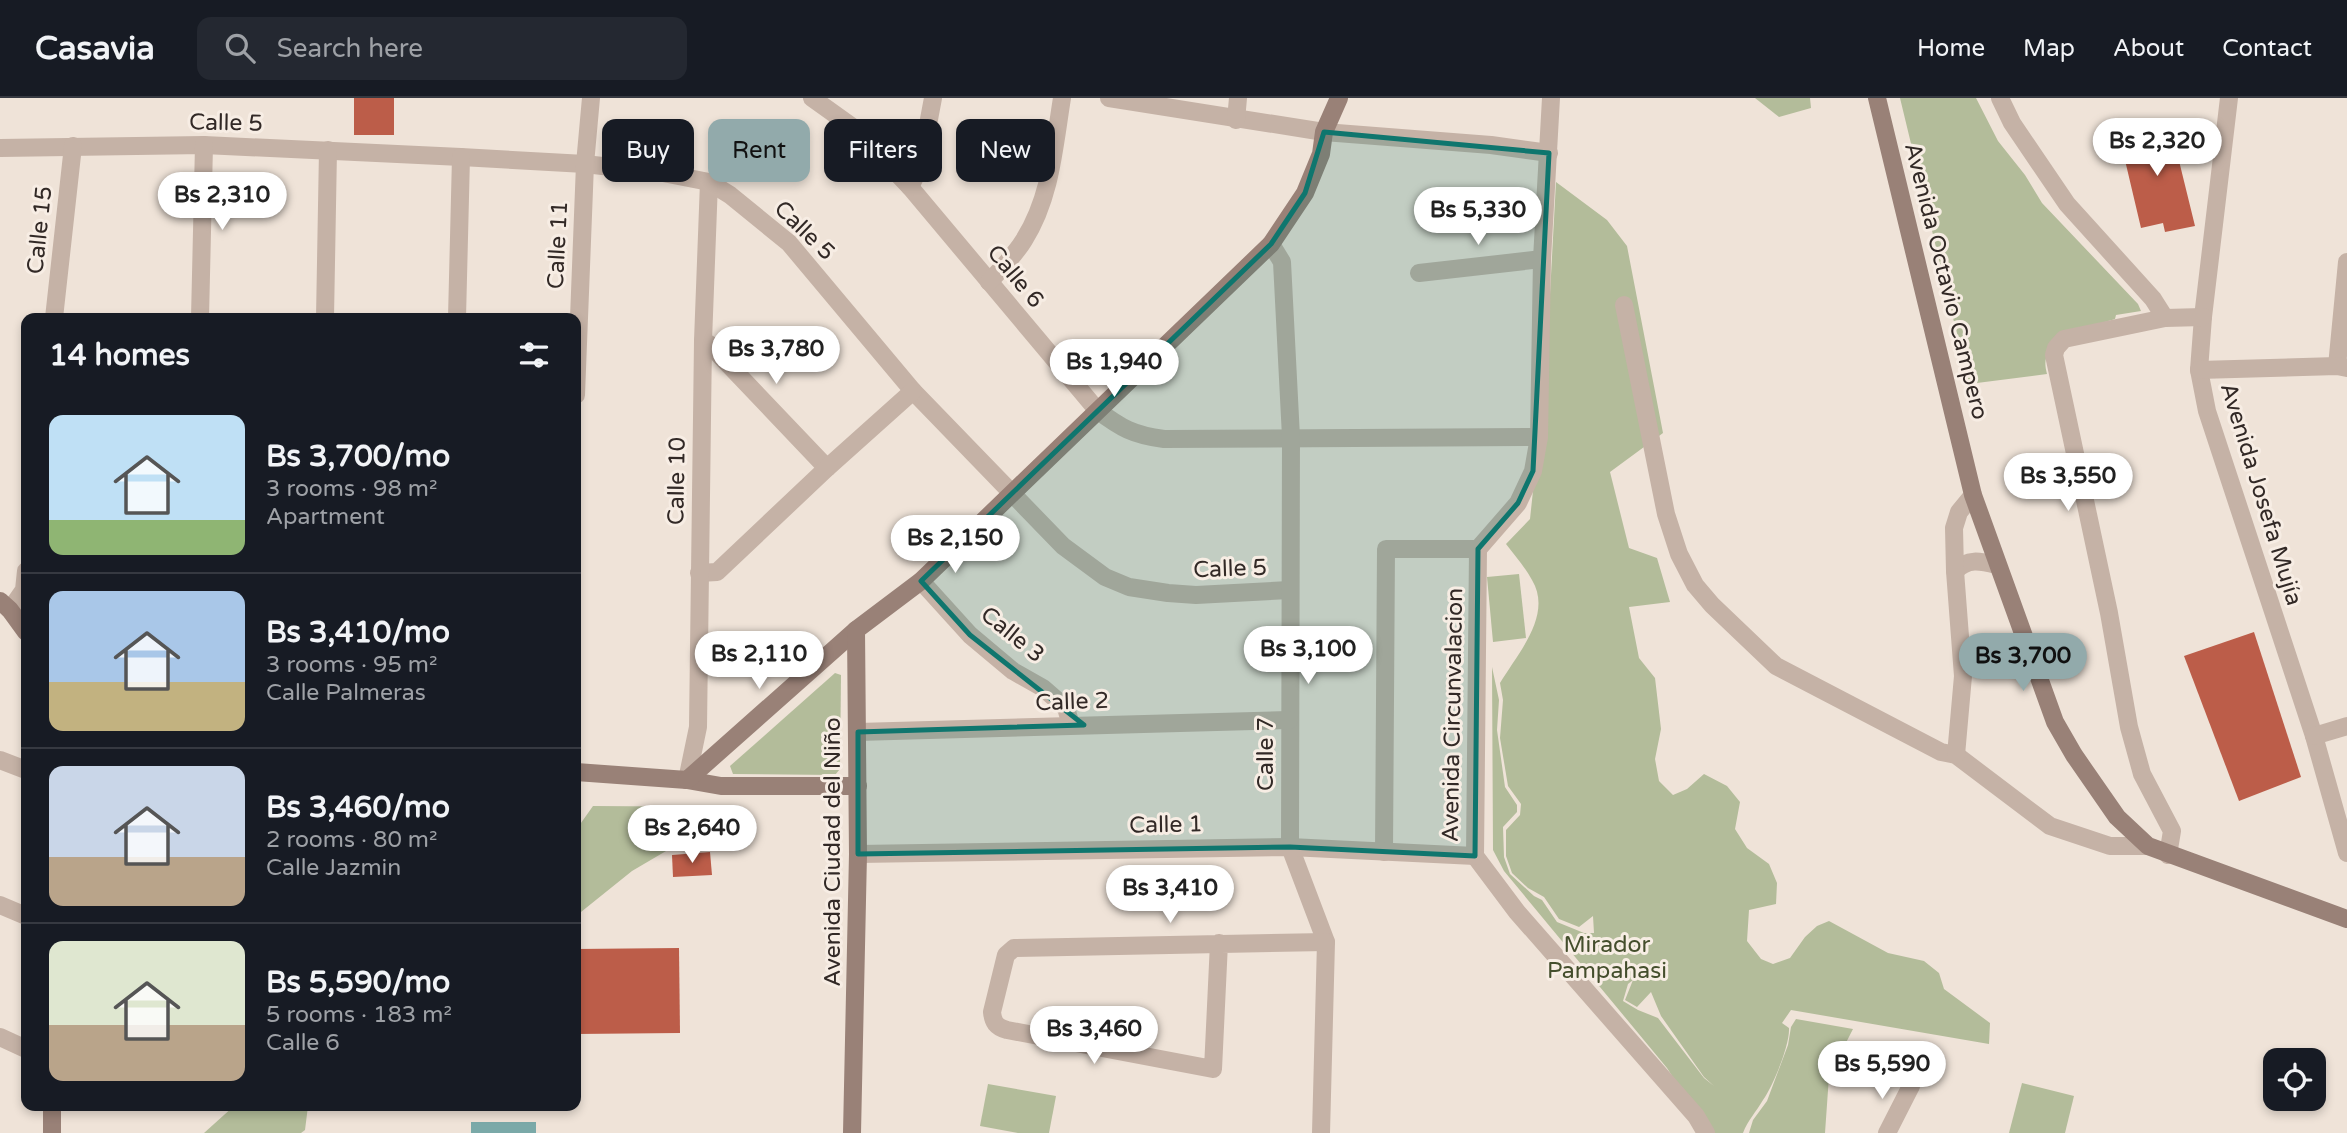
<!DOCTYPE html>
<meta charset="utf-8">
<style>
:root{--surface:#171b24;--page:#242831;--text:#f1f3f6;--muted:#9ea1a6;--line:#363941;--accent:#92aaab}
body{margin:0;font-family:"Varela Round",sans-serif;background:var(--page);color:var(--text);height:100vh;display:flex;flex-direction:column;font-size:26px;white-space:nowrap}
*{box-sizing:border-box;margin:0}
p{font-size:23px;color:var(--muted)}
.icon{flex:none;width:38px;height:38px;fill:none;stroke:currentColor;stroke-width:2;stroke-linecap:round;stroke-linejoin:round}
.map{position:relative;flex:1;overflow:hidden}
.details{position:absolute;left:21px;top:215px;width:560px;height:798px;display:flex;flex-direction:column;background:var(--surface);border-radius:14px;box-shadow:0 4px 10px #0003}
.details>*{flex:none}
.hud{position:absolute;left:602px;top:21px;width:665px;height:63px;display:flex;gap:14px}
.controls{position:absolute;left:2263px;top:950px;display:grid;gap:14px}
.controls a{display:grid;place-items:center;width:63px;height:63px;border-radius:14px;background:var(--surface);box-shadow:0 4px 10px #0003;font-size:35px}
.price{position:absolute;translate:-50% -60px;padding:0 16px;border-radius:24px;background:#fff;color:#222;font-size:23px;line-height:46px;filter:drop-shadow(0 2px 4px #0008)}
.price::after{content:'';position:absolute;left:50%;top:42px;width:21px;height:16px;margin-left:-10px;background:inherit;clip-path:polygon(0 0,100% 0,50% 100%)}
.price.active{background:var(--accent);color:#111}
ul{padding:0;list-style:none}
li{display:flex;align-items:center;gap:21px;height:175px;padding:0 28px}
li+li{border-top:2px solid var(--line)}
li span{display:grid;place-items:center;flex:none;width:196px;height:140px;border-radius:14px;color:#555}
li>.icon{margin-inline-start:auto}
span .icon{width:84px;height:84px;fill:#fffc;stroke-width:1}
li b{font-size:30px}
h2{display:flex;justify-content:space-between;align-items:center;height:84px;padding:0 28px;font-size:30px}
.pill{padding:0 24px;border-radius:14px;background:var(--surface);box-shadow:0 4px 10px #0003;font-size:24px;line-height:63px}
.pill.active{background:var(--accent);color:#111}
header{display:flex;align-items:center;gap:42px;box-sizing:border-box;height:98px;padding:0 35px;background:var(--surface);border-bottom:2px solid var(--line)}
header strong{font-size:33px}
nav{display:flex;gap:38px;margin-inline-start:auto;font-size:24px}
.search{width:490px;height:63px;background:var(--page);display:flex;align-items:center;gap:18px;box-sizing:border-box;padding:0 24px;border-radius:14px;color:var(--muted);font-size:26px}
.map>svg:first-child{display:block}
.green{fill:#b3bc9a;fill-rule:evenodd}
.water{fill:#7aa9a8}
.building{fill:#bc5d49}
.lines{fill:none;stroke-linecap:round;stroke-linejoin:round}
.street{stroke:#c5b2a6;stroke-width:18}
.secondary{stroke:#998177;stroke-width:18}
.marked{fill:#0f766e;fill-opacity:0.2;stroke:#0f766e;stroke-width:5;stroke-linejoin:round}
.labels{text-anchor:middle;stroke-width:6;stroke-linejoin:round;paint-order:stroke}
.street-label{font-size:23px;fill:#322926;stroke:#f7ede4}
.park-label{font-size:23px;fill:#444e2c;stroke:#f7ede4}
</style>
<header>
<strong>Casavia</strong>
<div class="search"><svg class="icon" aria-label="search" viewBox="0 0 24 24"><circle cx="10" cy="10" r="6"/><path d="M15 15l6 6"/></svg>Search here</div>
<nav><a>Home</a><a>Map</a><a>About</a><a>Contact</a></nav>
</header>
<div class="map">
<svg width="2347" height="1035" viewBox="0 0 2347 1035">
<rect width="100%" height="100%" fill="#efe3d8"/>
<!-- green -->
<g class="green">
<polygon points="1755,0 1810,0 1811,10 1779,19"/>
<path d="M1900 0H1976L1998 43 2025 77 2042 105 2138 206 2141 213 2116 217 2115 221C2100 225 2057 242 2049 254 2044 261 2045 268 2047 276L1969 286Z"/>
<path d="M1556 84 1607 122 1627 148 1663 335 1610 374 1629 450 1657 460 1670 504 1629 509 1639 560 1655 580 1661 631 1655 661 1659 683 1673 697 1687 691 1704 676 1727 688 1740 704 1735 731 1747 750 1769 766 1777 785 1776 806 1749 812 1747 843 1761 861 1773 866 1790 860 1805 839 1817 828 1829 823 1888 855 1924 863 1939 875 1944 891 1990 925 1989 946 1791 912 1782 925 1789 930C1790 947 1773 988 1763 1002 1756 1014 1748 1022 1743 1035H1709L1667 970 1504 773 1493 752 1492 569 1499 602 1497 632 1505 689 1517 707V714L1503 729 1504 759 1510 776 1534 798 1542 802 1557 824 1584 835H1594L1593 818 1579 829 1559 821 1544 799 1528 790 1512 775 1506 758V732L1520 717 1521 706 1508 688 1500 640 1503 602 1500 585C1518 555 1553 517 1532 482 1525 469 1515 458 1506 446L1530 421 1546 271ZM1633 882 1625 902 1637 909 1651 894 1661 918 1704 979 1714 988 1704 980 1658 920 1638 912 1623 903 1628 886Z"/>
<polygon points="1519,476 1526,540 1493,544 1487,479"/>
<polygon points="835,575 841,577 840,671 835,677 733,676 730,668"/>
<polygon points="593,708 741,709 632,773 576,818 576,732"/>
<polygon points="1796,921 1853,931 1829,978 1825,1035 1749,1035 1753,1022 1767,1003 1788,947 1791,929"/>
<polygon points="2022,985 2074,998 2065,1035 2009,1035"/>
<polygon points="988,986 1056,998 1049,1035 1018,1035 980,1028"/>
<polygon points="234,1008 308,1008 305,1032 301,1035 204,1035"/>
</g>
<!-- water -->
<rect class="water" x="471" y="1024" width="65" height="11"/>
<!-- building -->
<g class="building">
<rect x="354" y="0" width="40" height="37"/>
<polygon points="2169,22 2195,128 2165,134 2163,125 2141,130 2120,41 2142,36 2141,28"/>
<polygon points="2254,534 2301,679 2239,703 2184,558"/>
<polygon points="710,754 712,777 673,779 672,757"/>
<polygon points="679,850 680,935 576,936 576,851"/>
</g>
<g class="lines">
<!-- street -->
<g class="street">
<path d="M812 0 854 30 910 89 1097 312C1121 330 1133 337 1164 341L1539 339"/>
<polyline points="1109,0 1324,34 1491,47 1549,55"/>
<polyline points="2000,0 2012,25 2067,106 2153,201 2165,220"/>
<polyline points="2229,0 2203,219 2199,272 2207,313 2314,638 2347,755"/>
<polyline points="1236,22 1238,0"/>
<polyline points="0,50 204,47 461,59 585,66 663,75 709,84 730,97 789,145 913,293 1063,448 1105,479 1129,489 1168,495 1196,497 1289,492"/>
<polyline points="910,89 920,69 933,0"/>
<polyline points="1271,146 1282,164 1291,339 1290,749 1326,844 1321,1035"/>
<polyline points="1419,175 1542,161"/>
<path d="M989 184C1001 171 1015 157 1024 142 1051 99 1054 49 1062 0"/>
<polyline points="1624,207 1666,416 1679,456 1695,487 1712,507 1776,568 1941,654 1956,657 2050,728 2110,748 2148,748"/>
<polyline points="54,220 73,48"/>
<polyline points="200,220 204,47"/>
<polyline points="325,220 328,52"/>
<polyline points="457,220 461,59"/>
<polyline points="703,243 709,246 827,370"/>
<polyline points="2337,268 2347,164"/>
<polyline points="2199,272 2337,268 2347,270"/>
<polyline points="576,297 585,66 591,0"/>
<polyline points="1478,451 1475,758 1517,814 1696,1018 1706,1035"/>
<polyline points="1478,451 1518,405 1533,373 1539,339 1542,161 1551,0"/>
<path d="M1955 473C1968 460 1980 463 1997 467"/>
<polyline points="699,475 717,474 827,370 913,293"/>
<polyline points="921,483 970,537 1013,573 1043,590 1066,610 1071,627"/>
<polyline points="10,512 24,492 26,473"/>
<polyline points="858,634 1289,622"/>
<polyline points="2314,638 2347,628"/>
<polyline points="1956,657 1963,578 1955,473 1954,430 1959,414 1973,397"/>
<polyline points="0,662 26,672"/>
<polyline points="687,682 698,629 703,243 709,84"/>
<polyline points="1384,754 1386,451 1478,451"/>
<polyline points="858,756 1290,749 1475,758"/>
<polyline points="2168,757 2172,733 2142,676 2129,629 2109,515 2054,257 2056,250 2064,241 2165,220 2203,219"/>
<polyline points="0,807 26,818"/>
<path d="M1219 845 1213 971 1007 932C996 929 993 924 992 914L1006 857 1014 850 1326 844"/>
<polyline points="0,939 26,951"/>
<polyline points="1887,1035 1911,988"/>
</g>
<!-- secondary -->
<g class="secondary">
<polyline points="1877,0 1973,397 2055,624 2074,657 2117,719 2148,748 2347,821"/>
<polyline points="0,503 10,512 26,534"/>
<polyline points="576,674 687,682 721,688 858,688"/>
<polyline points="687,682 856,532"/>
<polyline points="52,1008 52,1035"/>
<polyline points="852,1035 858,756 856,532 921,483 1271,146 1305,95 1321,56 1324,34 1339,0"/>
</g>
</g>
<!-- marked area -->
<path class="marked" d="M1324 34 1549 55 1533 373 1518 405 1478 451 1475 758 1290 749 858 756V634L1084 627 970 537 921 483 1271 146 1305 95Z"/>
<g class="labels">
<!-- street labels -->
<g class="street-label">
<text transform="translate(226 24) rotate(1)" y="8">Calle 5</text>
<text transform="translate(39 132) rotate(-84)" y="8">Calle 15</text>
<text transform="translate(805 132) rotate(44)" y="8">Calle 5</text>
<text transform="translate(557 147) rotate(-87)" y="8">Calle 11</text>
<text transform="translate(1016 178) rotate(50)" y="8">Calle 6</text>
<text transform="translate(1947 183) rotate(76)" y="8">Avenida Octavio Campero</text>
<text transform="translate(676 383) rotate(-89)" y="8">Calle 10</text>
<text transform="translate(2262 396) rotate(73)" y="8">Avenida Josefa Mujía</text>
<text transform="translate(1230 470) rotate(-2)" y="8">Calle 5</text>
<text transform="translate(1013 536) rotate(39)" y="8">Calle 3</text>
<text transform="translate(1072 603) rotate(-2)" y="8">Calle 2</text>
<text transform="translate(1452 617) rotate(-89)" y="8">Avenida Circunvalacion</text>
<text transform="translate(1265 656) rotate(-90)" y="8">Calle 7</text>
<text transform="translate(1166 726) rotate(-1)" y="8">Calle 1</text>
<text transform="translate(832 754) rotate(-90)" y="8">Avenida Ciudad del Niño</text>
</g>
<!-- park labels -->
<g class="park-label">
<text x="1607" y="854">Mirador<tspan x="1607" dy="26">Pampahasi</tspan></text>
</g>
</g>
</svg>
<div class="controls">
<a><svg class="icon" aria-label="locate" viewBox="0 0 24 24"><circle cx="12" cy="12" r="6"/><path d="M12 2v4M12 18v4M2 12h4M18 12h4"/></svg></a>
</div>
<b class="price" style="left:2157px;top:80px">Bs 2,320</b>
<b class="price" style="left:222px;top:134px">Bs 2,310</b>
<b class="price" style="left:1478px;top:149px">Bs 5,330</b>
<b class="price" style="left:776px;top:288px">Bs 3,780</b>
<b class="price" style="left:1114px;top:301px">Bs 1,940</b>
<b class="price" style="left:2068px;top:415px">Bs 3,550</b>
<b class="price" style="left:955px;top:477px">Bs 2,150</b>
<b class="price" style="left:1308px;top:588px">Bs 3,100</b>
<b class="price" style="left:759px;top:593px">Bs 2,110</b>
<b class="price active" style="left:2023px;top:595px">Bs 3,700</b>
<b class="price" style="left:692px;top:767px">Bs 2,640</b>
<b class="price" style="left:1170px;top:827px">Bs 3,410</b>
<b class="price" style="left:1094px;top:968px">Bs 3,460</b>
<b class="price" style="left:1882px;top:1003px">Bs 5,590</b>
<div class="hud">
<a class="pill">Buy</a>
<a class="pill active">Rent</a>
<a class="pill">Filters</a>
<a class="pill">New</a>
</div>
<section class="details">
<h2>14 homes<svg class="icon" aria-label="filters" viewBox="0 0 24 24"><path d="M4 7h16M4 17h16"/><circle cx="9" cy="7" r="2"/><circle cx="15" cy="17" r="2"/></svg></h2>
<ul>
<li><span style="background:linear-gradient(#bfe0f5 75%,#8fb573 0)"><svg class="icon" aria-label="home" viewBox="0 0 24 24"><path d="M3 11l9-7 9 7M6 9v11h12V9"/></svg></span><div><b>Bs 3,700/mo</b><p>3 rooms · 98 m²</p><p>Apartment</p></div></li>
<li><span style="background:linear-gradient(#a9c7e8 65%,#c2b280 0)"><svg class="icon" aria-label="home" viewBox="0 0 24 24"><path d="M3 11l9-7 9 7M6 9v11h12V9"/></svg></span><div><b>Bs 3,410/mo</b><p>3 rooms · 95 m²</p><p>Calle Palmeras</p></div></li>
<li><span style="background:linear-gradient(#c9d6e8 65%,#b9a48a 0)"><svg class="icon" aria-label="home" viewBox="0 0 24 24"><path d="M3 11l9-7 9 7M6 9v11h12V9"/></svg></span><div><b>Bs 3,460/mo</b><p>2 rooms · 80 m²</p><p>Calle Jazmin</p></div></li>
<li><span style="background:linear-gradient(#dfe7d0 60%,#b9a48a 0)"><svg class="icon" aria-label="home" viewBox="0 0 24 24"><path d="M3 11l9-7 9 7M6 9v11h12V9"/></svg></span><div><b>Bs 5,590/mo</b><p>5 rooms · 183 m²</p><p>Calle 6</p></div></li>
</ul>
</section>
</div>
